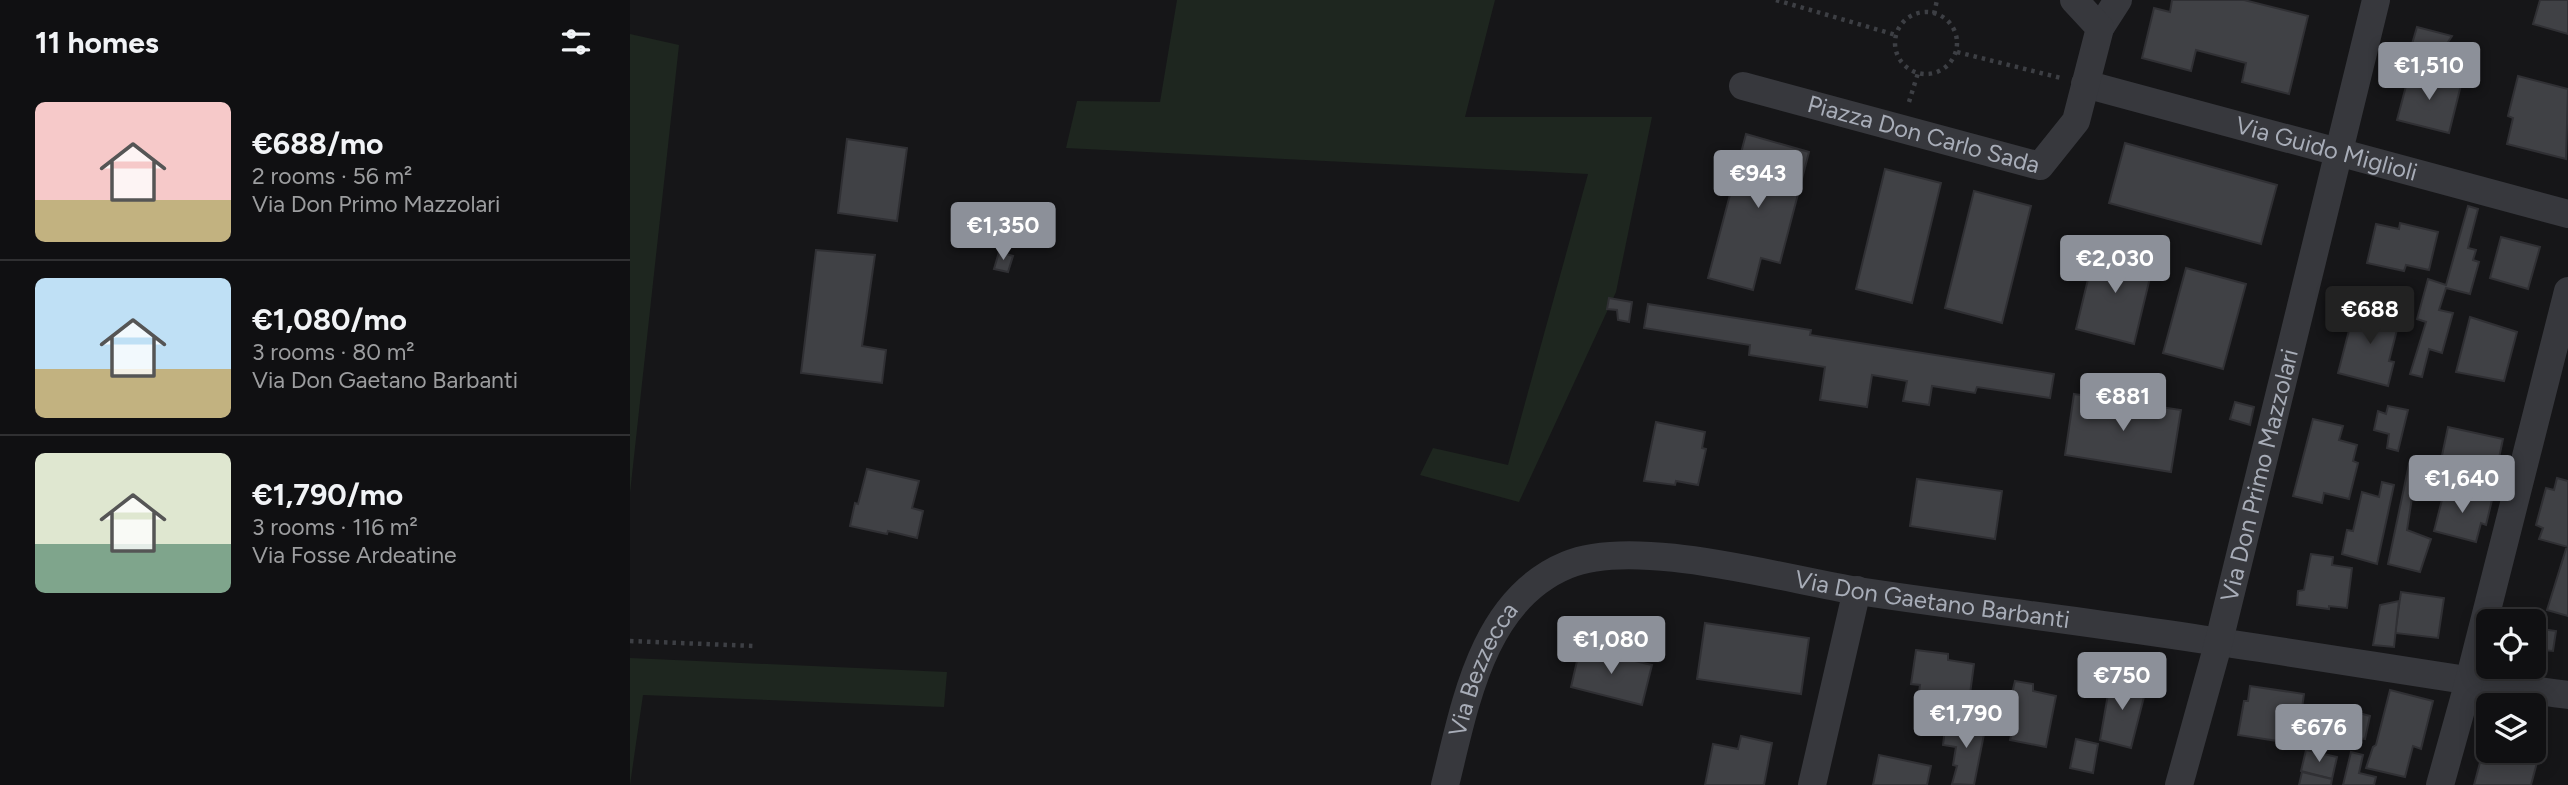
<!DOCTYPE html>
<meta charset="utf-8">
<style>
:root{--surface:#101012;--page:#19191b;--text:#f1f3f6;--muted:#9c9d9f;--line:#303032;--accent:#8c9099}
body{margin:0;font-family:Figtree,sans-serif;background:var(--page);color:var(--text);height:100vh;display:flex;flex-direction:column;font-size:26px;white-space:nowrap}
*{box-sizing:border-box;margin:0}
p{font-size:23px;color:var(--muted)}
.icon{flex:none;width:38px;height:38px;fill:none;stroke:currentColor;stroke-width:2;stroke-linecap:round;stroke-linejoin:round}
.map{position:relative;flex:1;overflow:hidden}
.side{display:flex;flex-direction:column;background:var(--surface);width:630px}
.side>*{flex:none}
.controls{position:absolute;left:1846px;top:609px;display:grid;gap:14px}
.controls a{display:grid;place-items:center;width:70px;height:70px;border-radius:10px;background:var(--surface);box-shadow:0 4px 18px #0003,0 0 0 2px var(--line);font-size:35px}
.price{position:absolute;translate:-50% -60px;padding:0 16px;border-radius:7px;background:var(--accent);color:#fff;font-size:23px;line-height:46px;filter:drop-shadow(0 2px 4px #0008)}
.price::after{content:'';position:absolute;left:50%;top:42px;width:21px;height:16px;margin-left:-10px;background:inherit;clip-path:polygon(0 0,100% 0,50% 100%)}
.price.selected{background:#222;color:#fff}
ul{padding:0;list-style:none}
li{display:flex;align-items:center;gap:21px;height:175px;padding:0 35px}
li+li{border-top:2px solid var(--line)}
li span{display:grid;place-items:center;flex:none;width:196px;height:140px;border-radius:10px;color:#555}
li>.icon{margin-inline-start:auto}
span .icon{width:84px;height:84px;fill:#fffc;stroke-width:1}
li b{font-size:30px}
h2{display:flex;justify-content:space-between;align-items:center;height:84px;padding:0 35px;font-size:30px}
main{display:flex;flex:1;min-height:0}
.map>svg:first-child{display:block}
.green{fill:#1e261f}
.building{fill:#404145;stroke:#303034;stroke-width:2}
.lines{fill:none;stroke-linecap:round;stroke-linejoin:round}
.path{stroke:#3d3f44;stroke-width:4.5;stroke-dasharray:3.5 5;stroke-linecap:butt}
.minor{stroke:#37383d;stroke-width:28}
.labels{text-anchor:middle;stroke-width:6;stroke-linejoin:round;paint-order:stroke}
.street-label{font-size:24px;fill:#a8adb8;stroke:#111113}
</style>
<main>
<section class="side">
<h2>11 homes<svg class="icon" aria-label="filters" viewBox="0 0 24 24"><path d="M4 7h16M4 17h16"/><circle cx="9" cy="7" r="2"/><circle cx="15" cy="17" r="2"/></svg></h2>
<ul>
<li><span style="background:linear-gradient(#f6c9c9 70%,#c2b280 0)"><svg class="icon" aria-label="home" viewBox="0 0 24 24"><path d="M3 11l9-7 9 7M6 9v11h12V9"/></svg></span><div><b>€688/mo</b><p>2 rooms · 56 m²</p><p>Via Don Primo Mazzolari</p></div></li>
<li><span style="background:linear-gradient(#bfe0f5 65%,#c2b280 0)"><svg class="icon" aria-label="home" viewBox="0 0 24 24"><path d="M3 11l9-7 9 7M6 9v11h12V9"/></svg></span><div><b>€1,080/mo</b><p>3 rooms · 80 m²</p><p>Via Don Gaetano Barbanti</p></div></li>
<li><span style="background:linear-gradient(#dfe7d0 65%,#7fa58c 0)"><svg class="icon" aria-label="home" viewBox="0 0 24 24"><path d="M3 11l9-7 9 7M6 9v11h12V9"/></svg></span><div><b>€1,790/mo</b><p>3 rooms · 116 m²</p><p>Via Fosse Ardeatine</p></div></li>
</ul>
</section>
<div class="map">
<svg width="1938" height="785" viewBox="0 0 1938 785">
<rect width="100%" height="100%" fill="#161618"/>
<!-- green -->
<g class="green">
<polygon points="547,0 865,0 835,117 1022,117 986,292 889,502 790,475 803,448 878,465 958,174 436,148 447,101 530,102"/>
<polygon points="0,34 49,45 0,493"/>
<polygon points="0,658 317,672 314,707 13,695 0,785"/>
</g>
<!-- building -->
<g class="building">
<polygon points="1542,0 1614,0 1678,16 1659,94 1612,82 1616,63 1566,50 1561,71 1512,58 1524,8 1540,12"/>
<polygon points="1910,0 1938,0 1938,34 1903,24"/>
<polygon points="1787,27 1822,36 1814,48 1811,48 1807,56 1780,51"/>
<polygon points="1780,71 1831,85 1819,133 1767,120"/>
<polygon points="1888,76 1938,89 1936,159 1877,144 1883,118 1878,116"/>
<polygon points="1116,134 1179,152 1150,263 1131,258 1123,290 1078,278"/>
<polygon points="217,139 277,148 267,221 208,213"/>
<polygon points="1495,143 1647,185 1631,244 1479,203"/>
<polygon points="1255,169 1311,183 1282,303 1226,289"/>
<polygon points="1344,191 1401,206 1372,323 1315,308"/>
<polygon points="1838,206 1848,209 1838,248 1846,250 1843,260 1849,262 1840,294 1816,288 1809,310 1823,313 1812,353 1799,349 1792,377 1780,374 1796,322 1787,319 1798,279 1816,285"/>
<polygon points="1770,223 1808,232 1799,270 1776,265 1774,271 1737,263 1746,224 1769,229"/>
<polygon points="1871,237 1910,247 1898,289 1860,278"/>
<polygon points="1466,246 1524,261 1504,344 1446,329"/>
<polygon points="186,250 245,255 232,346 256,350 252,383 171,373"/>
<polygon points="369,252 383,256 378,272 364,269"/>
<polygon points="1556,268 1616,284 1593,369 1533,353"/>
<polygon points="979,298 1002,302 999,322 988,320 987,310 977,309"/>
<polygon points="1018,304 1181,330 1180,335 1424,374 1420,398 1347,387 1345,393 1302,386 1299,405 1273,401 1277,381 1242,375 1237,407 1190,400 1195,367 1119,355 1120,345 1014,328"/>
<polygon points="1725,307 1749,313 1750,309 1771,314 1759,361 1764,362 1758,386 1708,373"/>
<polygon points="1840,317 1887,332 1874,381 1826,372"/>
<polygon points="1444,394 1551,410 1541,472 1435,455"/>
<polygon points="1605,402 1624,407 1620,425 1600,419"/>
<polygon points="1758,406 1778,410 1768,451 1757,448 1759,434 1744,430 1748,411 1756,414"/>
<polygon points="1683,419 1713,426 1709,440 1727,445 1723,461 1728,463 1719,499 1694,493 1692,503 1663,496"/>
<polygon points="1026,422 1075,432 1072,448 1076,449 1068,485 1046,481 1045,485 1014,481"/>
<polygon points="1818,427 1873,439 1865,477 1810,465"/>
<polygon points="1779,464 1802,469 1799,488 1784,485 1777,530 1801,539 1790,572 1758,564"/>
<polygon points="237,469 289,481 282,508 293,511 287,538 258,531 257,534 220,526 225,503 228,504"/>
<polygon points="1927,478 1938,481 1938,547 1909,539 1913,528 1906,525 1916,488 1924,490"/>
<polygon points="1287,479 1372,491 1365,539 1280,526"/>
<polygon points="1752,482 1764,485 1747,564 1712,554 1717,530 1723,531 1732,492 1749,497"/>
<polygon points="1815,488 1862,500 1856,525 1851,523 1846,542 1804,531"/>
<polygon points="1936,549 1938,549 1938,616 1917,610"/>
<polygon points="1681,554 1703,557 1702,565 1722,568 1717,608 1699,606 1699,609 1667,605 1668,591 1674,590"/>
<polygon points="1771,592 1814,598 1808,638 1765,633"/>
<polygon points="1769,601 1764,647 1743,645 1750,605"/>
<polygon points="1075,623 1179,638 1171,694 1067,679"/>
<polygon points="1904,628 1926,631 1923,651 1904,649"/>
<polygon points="950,648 1022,665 1012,705 941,687"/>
<polygon points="1286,650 1318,654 1318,660 1344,664 1338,709 1311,705 1311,710 1287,707 1290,685 1281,684"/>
<polygon points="1481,677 1517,685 1501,748 1470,740"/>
<polygon points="1385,681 1403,684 1403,691 1426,696 1416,747 1380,740 1386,714 1378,710"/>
<polygon points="1620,686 1674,694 1667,744 1608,735 1614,701 1618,701"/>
<polygon points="1760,690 1803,701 1791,749 1783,746 1775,777 1736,768 1743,747 1746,745"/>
<polygon points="1729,713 1740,716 1735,739 1724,737"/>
<polygon points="1330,719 1356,724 1344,785 1322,784 1327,766 1323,765 1326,747 1313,745 1315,729 1327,731"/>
<polygon points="1111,736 1142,743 1134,785 1075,785 1083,744 1108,749"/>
<polygon points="1446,739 1468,744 1463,773 1440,768"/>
<polygon points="1856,740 1858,741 1858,751 1894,751 1909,755 1901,785 1844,785"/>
<polygon points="1676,750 1707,757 1702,779 1671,771"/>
<polygon points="1721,752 1733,755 1729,773 1746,777 1744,785 1713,785"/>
<polygon points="1249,755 1301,766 1297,785 1243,785"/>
<polygon points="1672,772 1702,779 1701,785 1669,785"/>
</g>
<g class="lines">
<!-- path -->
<g class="path">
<polyline points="1146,0 1266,35"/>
<circle cx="1296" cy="43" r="31"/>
<polyline points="1304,14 1307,0"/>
<polyline points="1327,52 1431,78"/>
<polyline points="1279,102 1288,73"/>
<polyline points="0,641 125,646"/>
</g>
<!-- minor -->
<g class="minor">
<polyline points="1470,28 1488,0"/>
<path id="s1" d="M1455 84 1938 214"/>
<path id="s2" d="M1113 86 1410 166 1446 121 1470 28 1444 0"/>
<path id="s3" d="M815 785C835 705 852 600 937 565 1005 536 1153 579 1228 591 1348 609 1469 623 1589 642 1706 659 1822 679 1938 695"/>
<polyline points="1182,785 1227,590"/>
<path id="s4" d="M1549 785 1589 641 1746 0"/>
<polyline points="1810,785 1839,681 1938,291"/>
</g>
</g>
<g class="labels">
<!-- street labels -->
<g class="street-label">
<text dy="8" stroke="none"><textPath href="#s2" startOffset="187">Piazza Don Carlo Sada</textPath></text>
<text dy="8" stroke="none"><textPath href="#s1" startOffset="250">Via Guido Miglioli</textPath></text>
<text dy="8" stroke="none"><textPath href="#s4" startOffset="320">Via Don Primo Mazzolari</textPath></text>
<text dy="8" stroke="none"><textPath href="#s3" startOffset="632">Via Don Gaetano Barbanti</textPath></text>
<text dy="8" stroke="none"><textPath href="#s3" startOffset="122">Via Bezzecca</textPath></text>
</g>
</g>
</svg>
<div class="controls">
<a><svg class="icon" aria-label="locate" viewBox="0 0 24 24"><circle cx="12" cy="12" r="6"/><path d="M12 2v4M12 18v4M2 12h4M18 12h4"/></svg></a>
<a><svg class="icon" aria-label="layers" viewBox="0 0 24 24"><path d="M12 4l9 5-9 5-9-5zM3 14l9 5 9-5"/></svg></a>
</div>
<b class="price" style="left:1799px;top:102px">€1,510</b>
<b class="price" style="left:1128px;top:210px">€943</b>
<b class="price" style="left:373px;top:262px">€1,350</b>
<b class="price" style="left:1485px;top:295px">€2,030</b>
<b class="price selected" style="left:1740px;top:346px">€688</b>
<b class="price" style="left:1493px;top:433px">€881</b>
<b class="price" style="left:1832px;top:515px">€1,640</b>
<b class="price" style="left:981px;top:676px">€1,080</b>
<b class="price" style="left:1492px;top:712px">€750</b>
<b class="price" style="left:1336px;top:750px">€1,790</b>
<b class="price" style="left:1689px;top:764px">€676</b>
</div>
</main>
